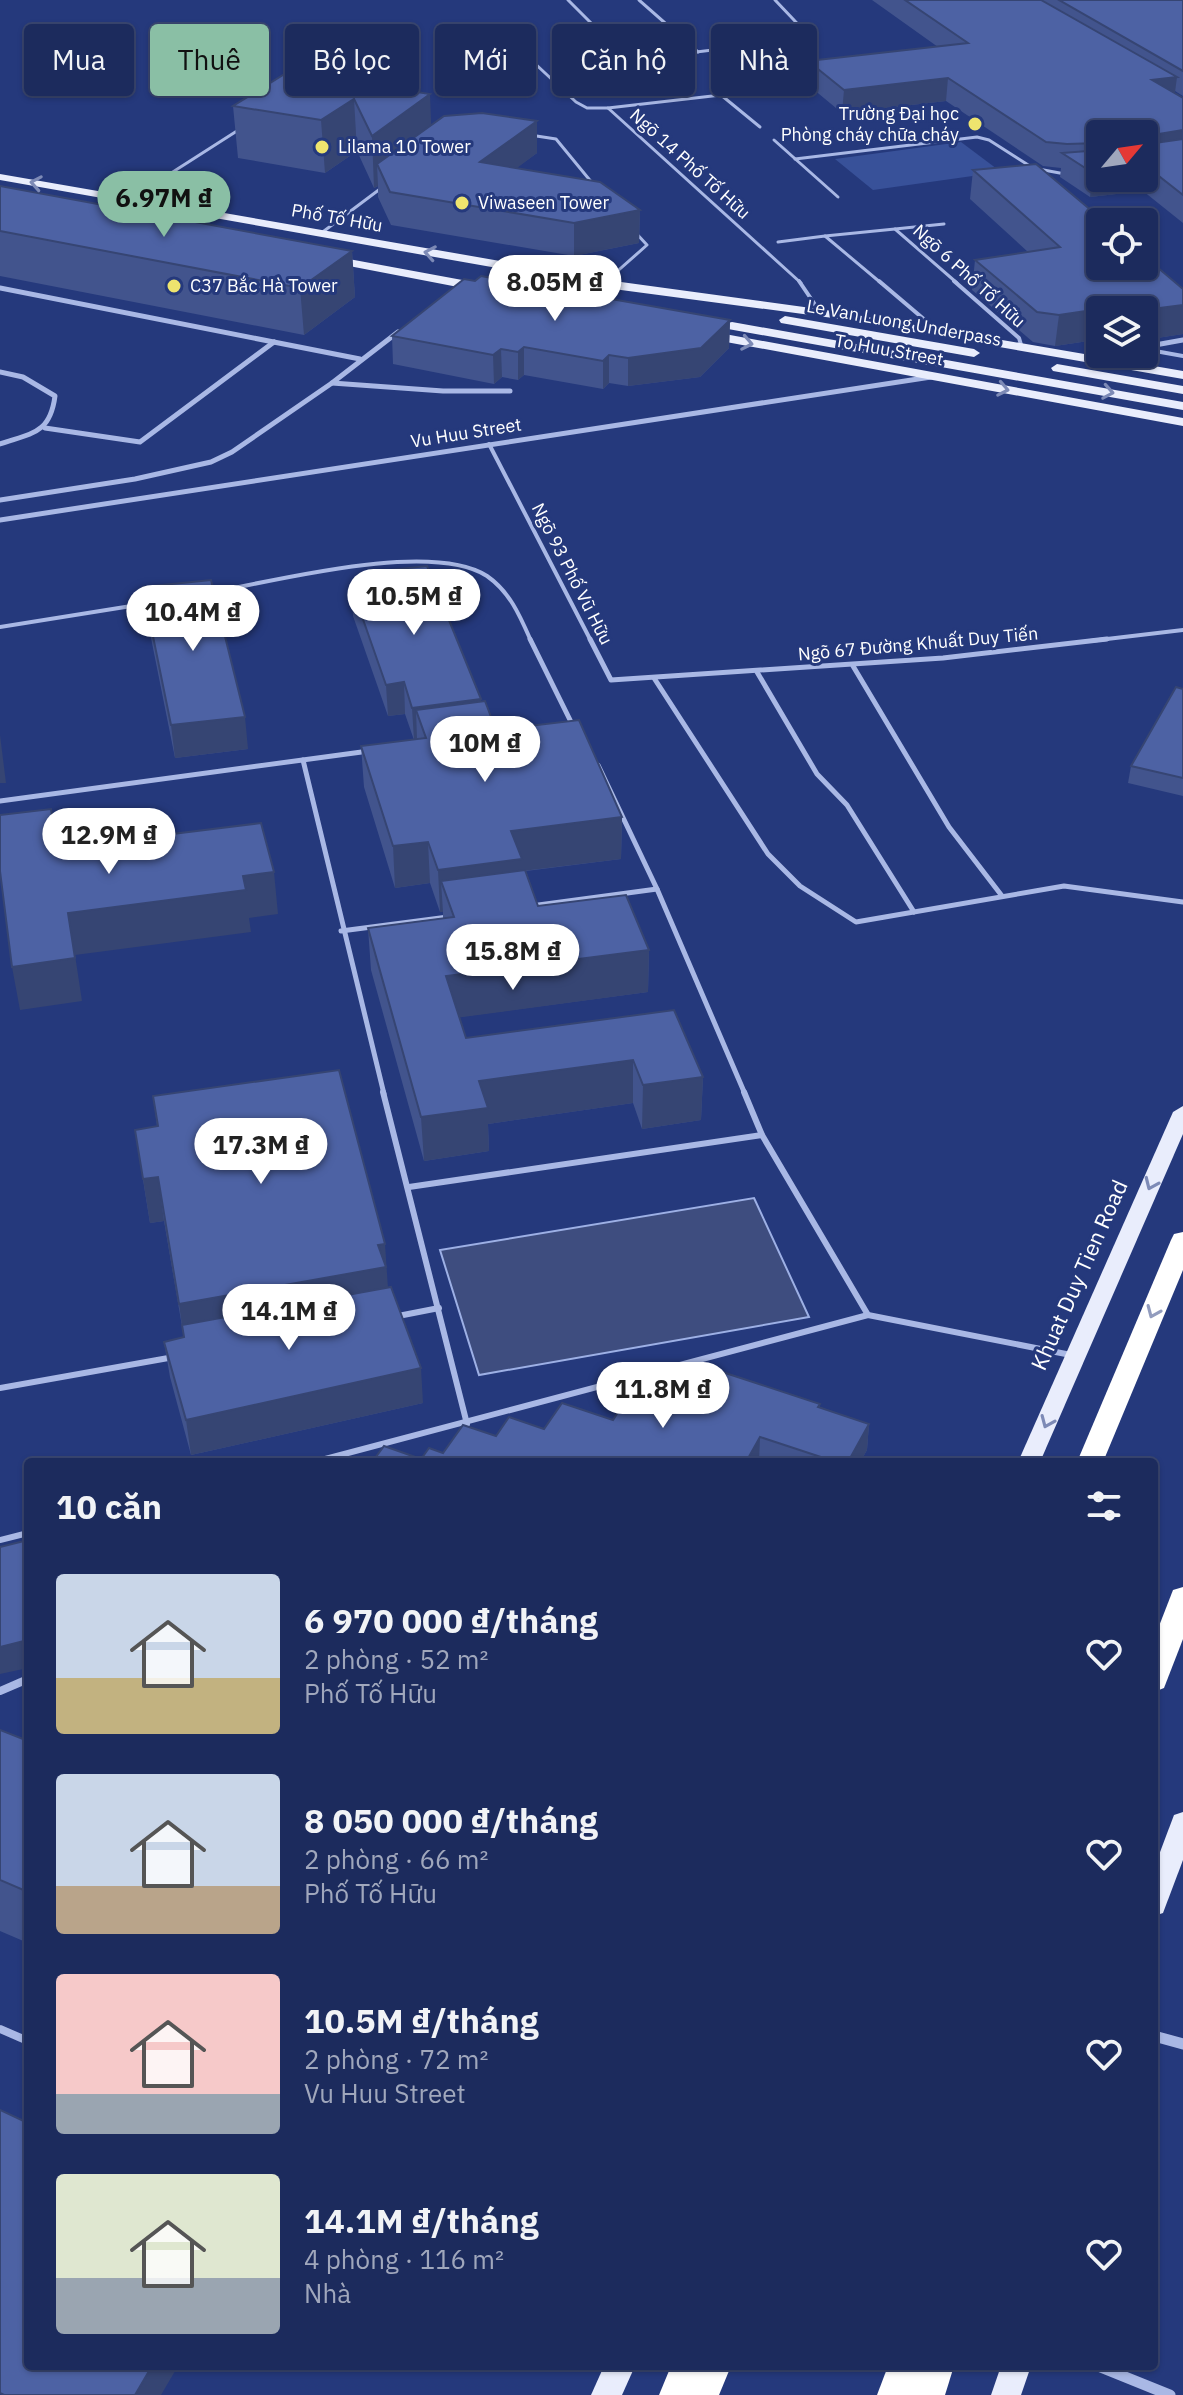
<!DOCTYPE html>
<html lang="vi">
<meta charset="utf-8">
<style>
:root{--surface:#1c2b5d;--page:#293766;--text:#f1f3f6;--muted:#a0a7bc;--line:#3a4772;--accent:#8abfa5}
body{margin:0;font-family:"IBM Plex Sans",sans-serif;background:var(--page);color:var(--text);height:100vh;display:flex;flex-direction:column;font-size:30px;white-space:nowrap}
*{box-sizing:border-box;margin:0}
p{font-size:26px;color:var(--muted)}
.icon{flex:none;width:44px;height:44px;fill:none;stroke:currentColor;stroke-width:2;stroke-linecap:round;stroke-linejoin:round}
.map{position:relative;flex:1;overflow:hidden}
.sheet{position:absolute;left:24px;top:1458px;width:1134px;height:912px;display:flex;flex-direction:column;background:var(--surface);border-radius:8px;box-shadow:0 2px 6px #0004,0 0 0 2px var(--line)}
.sheet>*{flex:none}
.banner{position:absolute;left:24px;top:24px;width:1136px;height:72px;display:flex;gap:16px}
.needle{width:52px;rotate:61deg}
.fabs{position:absolute;left:1086px;top:120px;display:grid;gap:16px}
.fabs a{display:grid;place-items:center;width:72px;height:72px;border-radius:8px;background:var(--surface);box-shadow:0 2px 6px #0004,0 0 0 2px var(--line);font-size:40px}
.price{position:absolute;translate:-50% -68px;padding:0 18px;border-radius:28px;background:#fff;color:#222;font-size:26px;line-height:52px;filter:drop-shadow(0 2px 4px #0008)}
.price::after{content:'';position:absolute;left:50%;top:48px;width:24px;height:18px;margin-left:-12px;background:inherit;clip-path:polygon(0 0,100% 0,50% 100%)}
.price.selected{background:var(--accent);color:#111}
ul{padding:0;list-style:none}
li{display:flex;align-items:center;gap:24px;height:200px;padding:0 32px}
li span{display:grid;place-items:center;flex:none;width:224px;height:160px;border-radius:8px;color:#555}
li>.icon{margin-inline-start:auto}
span .icon{width:96px;height:96px;fill:#fffc;stroke-width:1}
li b{font-size:34px}
h2{display:flex;justify-content:space-between;align-items:center;height:96px;padding:0 32px;font-size:34px}
.chip{padding:0 28px;border-radius:8px;background:var(--surface);box-shadow:0 2px 6px #0004,0 0 0 2px var(--line);font-size:28px;line-height:72px}
.chip.selected{background:var(--accent);color:#111}
.map>svg:first-child{display:block}
.green{fill:#385199}
.water{fill:#3e4d7f;stroke:#9db0e5;stroke-width:2}
.lines{fill:none;stroke-linecap:round;stroke-linejoin:round}
.lane-far4{stroke:#a9b8e5;stroke-width:3}
.lane-far3{stroke:#a9b8e5;stroke-width:4}
.lane-far2{stroke:#a9b8e5;stroke-width:5}
.lane-far1{stroke:#a9b8e5;stroke-width:6}
.lane{stroke:#a9b8e5;stroke-width:8}
.street-far1{stroke:#a9b8e5;stroke-width:5}
.street{stroke:#a9b8e5;stroke-width:11}
.primary{fill:#e9edfc;fill-rule:evenodd}
.highway{fill:#fff;fill-rule:evenodd}
.wall{fill:#42548d;fill-rule:evenodd}
.shaded-wall{fill:#364573}
.building{fill:#4d62a4;stroke:#364573;stroke-width:2}
.oneway{stroke:#7d8ab6}
.oneway2{stroke:#929cbe}
.poi-dot{fill:#eee46e;stroke:#25397c;stroke-width:3}
.labels{text-anchor:middle;stroke-width:6;stroke-linejoin:round;paint-order:stroke}
.far-poi-label{font-size:18px;fill:#fff;stroke:#25397c;text-anchor:start}
.far-street-label{font-size:18px;fill:#fff;stroke:#25397c}
.street-label{font-size:22px;fill:#fff;stroke:#25397c}
</style>
<div class="map">
<svg width="1183" height="2395" viewBox="0 0 1183 2395">
<rect width="100%" height="100%" fill="#25397c"/>
<!-- green -->
<polygon class="green" points="961,142 1001,172 873,190 835,159"/>
<!-- water -->
<polygon class="water" points="754,1198 809,1317 479,1375 440,1250"/>
<g class="lines">
<!-- lane-far4 -->
<g class="lane-far4">
<polyline points="568,0 623,55 647,58 811,38 775,0"/>
<polyline points="639,0 698,52"/>
<polyline points="529,58 576,102 587,108 608,108 801,283"/>
<polyline points="608,108 721,95 760,127"/>
<polyline points="530,135 556,139 593,184"/>
<polyline points="774,140 838,197"/>
<polyline points="795,159 977,137 989,140 1033,168 1065,174"/>
<polyline points="129,200 240,129"/>
<polyline points="944,224 895,229 957,283"/>
<polyline points="320,234 384,186"/>
<polyline points="825,236 895,229"/>
<polyline points="778,242 825,236 881,283"/>
<polyline points="604,283 647,245 635,232"/>
</g>
<!-- lane-far3 -->
<g class="lane-far3">
<polyline points="799,281 820,312"/>
<polyline points="879,281 939,332"/>
<polyline points="954,281 1019,338 1022,348"/>
<polyline points="1144,349 1183,356"/>
<polyline points="489,444 591,641"/>
<path d="M209 593C274 581 431 540 487 576 510 592 520 616 531 641"/>
<polyline points="0,627 150,603"/>
<polyline points="1090,641 1183,630"/>
</g>
<!-- lane-far2 -->
<g class="lane-far2">
<polyline points="530,639 574,728"/>
<polyline points="590,639 611,680 943,658 1107,639"/>
<polyline points="853,666 949,827 1002,896"/>
<polyline points="757,672 817,774 847,805 914,912"/>
<polyline points="654,678 768,854 800,886 856,922 1064,886 1183,902"/>
<polyline points="303,760 384,1094"/>
<polyline points="598,765 657,889 745,1094"/>
<polyline points="0,801 369,751"/>
<polyline points="531,906 657,889"/>
<polyline points="341,931 448,917"/>
</g>
<!-- lane-far1 -->
<g class="lane-far1">
<polyline points="383,1092 467,1424"/>
<polyline points="744,1092 762,1135 868,1315 1071,1355"/>
<polyline points="409,1187 762,1135"/>
<polyline points="393,1317 439,1308"/>
<polyline points="0,1388 174,1357"/>
<polyline points="314,1462 868,1315"/>
<polyline points="0,1540 28,1533"/>
</g>
<!-- lane -->
<g class="lane">
<polyline points="0,1691 28,1679"/>
<polyline points="0,2029 28,2041"/>
</g>
<!-- street-far1 -->
<g class="street-far1">
<polyline points="0,288 360,359"/>
<polyline points="1144,347 1183,340"/>
<polyline points="1082,357 1101,354"/>
<path d="M0 372 23 377 55 396C50 434 32 433 0 444"/>
<polyline points="332,383 443,391 510,391"/>
<polyline points="45,428 140,442 274,342"/>
<polyline points="0,500 135,479 211,462 232,452 332,383 398,332"/>
<polyline points="0,520 931,377"/>
</g>
<!-- street -->
<g class="street">
<polyline points="1154,2036 1183,2044"/>
<polyline points="1098,2366 1170,2395"/>
</g>
<!-- primary -->
<g class="primary">
<polygon points="0,174 621,282 833,311 1183,371 1183,379 833,318 621,290 0,180"/>
<polygon points="327,255 484,284 490,288 484,292 323,261 323,257"/>
<polygon points="785,316 974,349 980,353 974,357 781,323 779,320"/>
<polygon points="732,322 1183,402 1183,410 728,329 728,323"/>
<polygon points="703,330 1183,418 1183,426 699,337 699,331"/>
<polygon points="1057,364 1183,386 1183,394 1053,371 1051,368"/>
<polygon points="1183,1106 1183,1134 1040,1462 1018,1462 1173,1112"/>
<polygon points="1183,1812 1183,1860 1163,1913 1154,1916 1154,1868 1174,1815"/>
<polygon points="604,2366 635,2366 622,2395 591,2395"/>
<polygon points="1001,2366 1031,2366 1021,2395 991,2395"/>
</g>
<!-- highway -->
<g class="highway">
<polygon points="1183,1232 1183,1270 1103,1462 1077,1462 1171,1240 1174,1234"/>
<polygon points="1183,1587 1183,1639 1164,1688 1154,1692 1154,1639 1173,1590"/>
<polygon points="671,2366 731,2366 719,2395 659,2395"/>
<polygon points="888,2366 954,2366 945,2395 877,2395"/>
</g>
</g>
<!-- wall -->
<g class="wall">
<path d="M872 0H1183V96L1175 91V93L1183 98V223L1143 191 1090 197 1060 177 1061 168 1043 166 946 101 842 113 807 84 808 61 938 47ZM1100 134 1144 178H1100Z"/>
<polygon points="304,72 366,78 366,84 431,125 537,153 516,168 640,210 639,243 574,256 391,225 378,197 378,186 374,188 357,151 325,173 238,158 233,106"/>
<polygon points="973,170 1183,289 1183,334 1144,340 1144,310 1100,310 1100,344 1095,340 1055,346 1033,342 972,290 975,260 1028,252 970,199"/>
<polygon points="0,186 352,251 355,297 304,335 0,276"/>
<polygon points="730,320 729,348 700,377 628,386 609,383 603,389 524,375 518,380 502,377 494,384 393,364 392,336"/>
<polygon points="361,573 481,701 496,730 622,817 621,859 526,871 538,906 649,950 648,992 459,1017 466,1038 674,1010 703,1077 701,1120 642,1129 633,1103 488,1124 489,1151 424,1161 371,970 368,928 443,918 443,912 440,912 430,883 395,888 364,787 361,746 414,740 405,714 388,716 353,616 351,585 361,584"/>
<polygon points="143,587 248,749 175,758 147,618"/>
<polygon points="1183,689 1183,796 1128,783 1131,766"/>
<polygon points="153,1096 388,1288 423,1403 191,1455 170,1377 164,1342 184,1338 164,1221 150,1223 135,1130 157,1126"/>
<polygon points="700,1385 820,1404 820,1407 869,1424 867,1450 860,1462 360,1462 421,1459 443,1453 496,1436 613,1420"/>
<polygon points="0,1730 23,1739 28,1732 28,1943 0,1931"/>
</g>
<!-- shaded-wall -->
<g class="shaded-wall">
<polygon points="1177,77 1174,100 1152,80"/>
<polygon points="948,78 946,101 842,113 844,90"/>
<polygon points="430,94 432,146 377,164 378,186 374,188 372,136"/>
<polygon points="354,99 357,151 325,173 321,120"/>
<polygon points="537,121 537,153 481,195 480,162"/>
<polygon points="1183,130 1183,149 1144,159 1144,139 1147,136"/>
<polygon points="1146,166 1143,191 1090,197 1093,173 1100,172 1100,178 1144,178 1144,167"/>
<polygon points="640,210 639,243 574,256 574,223"/>
<polygon points="352,251 355,297 304,335 300,288"/>
<polygon points="1183,305 1183,334 1144,340 1144,310"/>
<polygon points="1099,309 1095,340 1055,346 1059,315"/>
<polygon points="730,320 729,348 700,377 628,386 628,358"/>
<polygon points="524,347 524,375 518,380 518,352"/>
<polygon points="501,349 502,377 494,384 493,355"/>
<polygon points="609,355 609,383 603,389 603,361"/>
<polygon points="404,682 405,714 388,716 386,685"/>
<polygon points="481,699 482,731 416,710 417,739 414,740 412,708"/>
<polygon points="245,717 248,749 175,758 171,725"/>
<polygon points="0,735 6,783 0,783"/>
<polygon points="622,817 621,859 441,881 443,912 440,912 438,870 511,831"/>
<polygon points="428,842 430,883 395,888 393,846"/>
<polygon points="274,872 278,914 249,918 251,932 75,955 82,1001 20,1010 12,967 68,913 243,876"/>
<polygon points="649,950 648,992 448,1019 446,976"/>
<polygon points="633,1060 633,1103 488,1124 489,1151 424,1161 421,1117 479,1081"/>
<polygon points="703,1077 701,1120 642,1129 643,1085"/>
<polygon points="158,1177 164,1221 150,1223 143,1179"/>
<polygon points="385,1244 388,1288 185,1348 179,1304"/>
<polygon points="421,1368 423,1403 191,1455 186,1420"/>
<polygon points="869,1424 867,1450 860,1462 848,1462"/>
<polygon points="760,1437 759,1462 746,1462"/>
<polygon points="28,1640 28,1668 0,1674 0,1647"/>
<polygon points="152,2366 178,2366 161,2395 135,2395"/>
</g>
<!-- building -->
<g class="building">
<polygon points="905,0 1041,0 1177,77 1152,80 1183,98 1183,130 1147,136 1144,139 1144,134 1100,134 1100,143 1067,144 1046,142 948,78 844,90 808,61 968,43"/>
<polygon points="1059,0 1183,0 1183,71"/>
<polygon points="310,69 366,78 358,83 430,94 372,136 354,99 321,120 233,106 291,70 304,72"/>
<polygon points="482,113 537,121 480,162 600,182 640,210 574,223 390,192 377,164 444,116"/>
<polygon points="1183,139 1183,195 1146,166 1144,167 1144,141 1148,144"/>
<polygon points="1100,150 1100,172 1093,173 1062,153"/>
<polygon points="1036,164 1105,222 1100,222 1100,266 1144,266 1144,256 1183,289 1183,305 1144,310 1100,310 1099,309 1059,315 1037,312 975,260 1060,247 973,170"/>
<polygon points="0,186 352,251 300,288 0,231"/>
<polygon points="481,276 730,320 701,348 628,358 609,355 603,361 524,347 518,352 501,349 493,355 392,336 464,279 475,281"/>
<polygon points="427,566 481,699 412,708 404,682 386,685 351,585 364,583 361,573"/>
<polygon points="211,580 245,717 171,725 143,587"/>
<polygon points="1176,687 1183,689 1183,778 1131,766"/>
<polygon points="485,701 496,730 579,720 622,817 511,831 522,859 438,870 428,842 393,846 361,746 426,738 416,710"/>
<polygon points="51,809 55,836 82,833 84,845 261,823 274,872 243,876 246,890 68,913 75,958 12,967 0,871 0,815"/>
<polygon points="525,870 538,906 626,895 649,950 446,976 466,1038 674,1010 703,1077 643,1085 633,1060 479,1081 488,1108 421,1117 368,928 454,917 441,881"/>
<polygon points="339,1070 385,1244 378,1245 386,1267 179,1304 158,1177 143,1179 135,1130 158,1126 153,1096"/>
<polygon points="391,1287 421,1368 186,1420 164,1342 184,1337 182,1325"/>
<polygon points="710,1368 820,1404 818,1407 869,1424 848,1462 836,1462 760,1437 746,1462 360,1462 375,1458 384,1446 421,1459 429,1448 443,1453 463,1425 496,1436 509,1417 544,1429 562,1403 613,1420 631,1392 659,1401 675,1377 700,1385"/>
<polygon points="28,1540 28,1640 0,1647 0,1547"/>
<polygon points="0,1730 23,1739 28,1732 28,1892 0,1880"/>
<polygon points="0,2110 28,2123 28,2366 152,2366 135,2395 4,2395 0,2393"/>
</g>
<!-- one-way arrows -->
<defs><path id="oneway-chevron" d="M-2-3.5L2.5 0L-2 3.5" fill="none" stroke-width="1.6" stroke-linecap="round" stroke-linejoin="round" transform="scale(2)"/></defs>
<g class="oneway">
<use href="#oneway-chevron" transform="translate(36 183) rotate(-170)"/>
<use href="#oneway-chevron" transform="translate(430 253) rotate(-170)"/>
<use href="#oneway-chevron" transform="translate(747 343) rotate(11)"/>
<use href="#oneway-chevron" transform="translate(1003 389) rotate(11)"/>
<use href="#oneway-chevron" transform="translate(1108 392) rotate(10)"/>
<use href="#oneway-chevron" transform="translate(1151 1184) rotate(114)"/>
<use href="#oneway-chevron" transform="translate(1047 1422) rotate(113)"/>
</g>
<use class="oneway2" href="#oneway-chevron" transform="translate(1153 1312) rotate(113)"/>
<!-- markers -->
<g class="poi-dot">
<circle cx="975" cy="124" r="8"/>
<circle cx="322" cy="147" r="8"/>
<circle cx="462" cy="203" r="8"/>
<circle cx="174" cy="286" r="8"/>
</g>
<g class="labels">
<!-- far-poi labels -->
<g class="far-poi-label">
<text x="959" y="120" text-anchor="end">Trường Đại học<tspan x="959" dy="21">Phòng cháy chữa cháy</tspan></text>
<text x="338" y="153">Lilama 10 Tower</text>
<text x="478" y="209">Viwaseen Tower</text>
<text x="190" y="292">C37 Bắc Hà Tower</text>
</g>
<!-- far-street labels -->
<g class="far-street-label">
<text transform="translate(690 164) rotate(42)" y="6">Ngõ 14 Phố Tố Hữu</text>
<text transform="translate(337 218) rotate(10)" y="6">Phố Tố Hữu</text>
<text transform="translate(969 276) rotate(42)" y="6">Ngõ 6 Phố Tố Hữu</text>
<text transform="translate(904 323) rotate(10)" y="6">Le Van Luong Underpass</text>
<text transform="translate(889 350) rotate(10)" y="6">To Huu Street</text>
<text transform="translate(466 433) rotate(-9)" y="6">Vu Huu Street</text>
<text transform="translate(572 574) rotate(63)" y="6">Ngõ 93 Phố Vũ Hữu</text>
<text transform="translate(918 644) rotate(-5)" y="6">Ngõ 67 Đường Khuất Duy Tiến</text>
</g>
<!-- street labels -->
<g class="street-label">
<text transform="translate(1079 1275) rotate(-66)" y="8">Khuat Duy Tien Road</text>
</g>
</g>
</svg>
<div class="fabs">
<a><svg class="needle" viewBox="-14 -14 28 28"><path d="M0-13l5 13h-10z" fill="#e53935"/><path d="M0 13l5-13h-10z" fill="#a0a7bc"/></svg></a>
<a><svg class="icon" aria-label="locate" viewBox="0 0 24 24"><circle cx="12" cy="12" r="6"/><path d="M12 2v4M12 18v4M2 12h4M18 12h4"/></svg></a>
<a><svg class="icon" aria-label="layers" viewBox="0 0 24 24"><path d="M12 4l9 5-9 5-9-5zM3 14l9 5 9-5"/></svg></a>
</div>
<b class="price selected" style="left:164px;top:239px">6.97M ₫</b>
<b class="price" style="left:555px;top:323px">8.05M ₫</b>
<b class="price" style="left:414px;top:637px">10.5M ₫</b>
<b class="price" style="left:193px;top:653px">10.4M ₫</b>
<b class="price" style="left:485px;top:784px">10M ₫</b>
<b class="price" style="left:109px;top:876px">12.9M ₫</b>
<b class="price" style="left:513px;top:992px">15.8M ₫</b>
<b class="price" style="left:261px;top:1186px">17.3M ₫</b>
<b class="price" style="left:289px;top:1352px">14.1M ₫</b>
<b class="price" style="left:663px;top:1430px">11.8M ₫</b>
<div class="banner">
<a class="chip">Mua</a>
<a class="chip selected">Thuê</a>
<a class="chip">Bộ lọc</a>
<a class="chip">Mới</a>
<a class="chip">Căn hộ</a>
<a class="chip">Nhà</a>
</div>
<section class="sheet">
<h2>10 căn<svg class="icon" aria-label="filters" viewBox="0 0 24 24"><path d="M4 7h16M4 17h16"/><circle cx="9" cy="7" r="2"/><circle cx="15" cy="17" r="2"/></svg></h2>
<ul>
<li><span style="background:linear-gradient(#c9d6e8 65%,#c2b280 0)"><svg class="icon" aria-label="home" viewBox="0 0 24 24"><path d="M3 11l9-7 9 7M6 9v11h12V9"/></svg></span><div><b>6 970 000 ₫/tháng</b><p>2 phòng · 52 m²</p><p>Phố Tố Hữu</p></div><svg class="icon" aria-label="heart" viewBox="0 0 24 24"><path d="M12 20l-8-8c-3-5 5-10 8-4 3-6 11-1 8 4z"/></svg></li>
<li><span style="background:linear-gradient(#c9d6e8 70%,#b9a48a 0)"><svg class="icon" aria-label="home" viewBox="0 0 24 24"><path d="M3 11l9-7 9 7M6 9v11h12V9"/></svg></span><div><b>8 050 000 ₫/tháng</b><p>2 phòng · 66 m²</p><p>Phố Tố Hữu</p></div><svg class="icon" aria-label="heart" viewBox="0 0 24 24"><path d="M12 20l-8-8c-3-5 5-10 8-4 3-6 11-1 8 4z"/></svg></li>
<li><span style="background:linear-gradient(#f6c9c9 75%,#9aa5b1 0)"><svg class="icon" aria-label="home" viewBox="0 0 24 24"><path d="M3 11l9-7 9 7M6 9v11h12V9"/></svg></span><div><b>10.5M ₫/tháng</b><p>2 phòng · 72 m²</p><p>Vu Huu Street</p></div><svg class="icon" aria-label="heart" viewBox="0 0 24 24"><path d="M12 20l-8-8c-3-5 5-10 8-4 3-6 11-1 8 4z"/></svg></li>
<li><span style="background:linear-gradient(#dfe7d0 65%,#9aa5b1 0)"><svg class="icon" aria-label="home" viewBox="0 0 24 24"><path d="M3 11l9-7 9 7M6 9v11h12V9"/></svg></span><div><b>14.1M ₫/tháng</b><p>4 phòng · 116 m²</p><p>Nhà</p></div><svg class="icon" aria-label="heart" viewBox="0 0 24 24"><path d="M12 20l-8-8c-3-5 5-10 8-4 3-6 11-1 8 4z"/></svg></li>
</ul>
</section>
</div>
